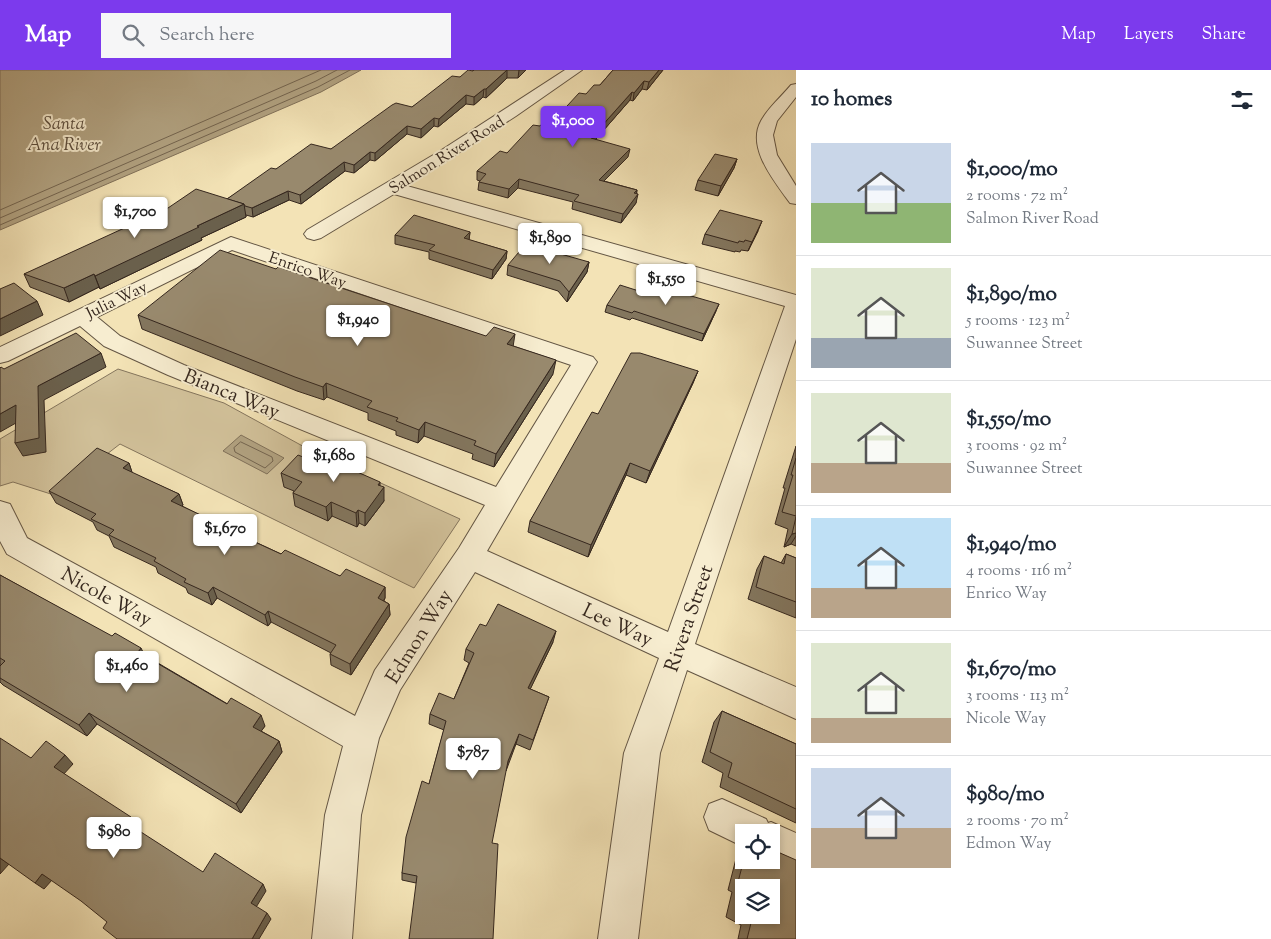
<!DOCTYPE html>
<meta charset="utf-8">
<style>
:root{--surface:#fff;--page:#f6f6f7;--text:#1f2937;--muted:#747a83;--line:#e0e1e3;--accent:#7c3aed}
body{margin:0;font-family:"Sorts Mill Goudy",serif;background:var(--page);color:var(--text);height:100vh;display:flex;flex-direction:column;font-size:19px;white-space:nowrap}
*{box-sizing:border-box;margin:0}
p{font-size:16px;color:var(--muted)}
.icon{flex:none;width:28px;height:28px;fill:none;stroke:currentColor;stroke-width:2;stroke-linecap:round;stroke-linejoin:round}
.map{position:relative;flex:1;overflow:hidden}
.sheet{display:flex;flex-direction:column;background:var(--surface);width:475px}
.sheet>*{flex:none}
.tools{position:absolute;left:735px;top:754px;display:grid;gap:10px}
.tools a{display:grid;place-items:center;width:45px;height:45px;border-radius:0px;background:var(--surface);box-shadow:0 2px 8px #0003;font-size:25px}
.price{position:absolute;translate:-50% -42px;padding:0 11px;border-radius:5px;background:#fff;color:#222;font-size:16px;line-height:32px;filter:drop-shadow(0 1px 2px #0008)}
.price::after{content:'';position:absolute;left:50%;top:30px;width:15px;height:11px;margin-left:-8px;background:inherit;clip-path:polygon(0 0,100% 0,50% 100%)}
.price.current{background:var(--accent);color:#fff}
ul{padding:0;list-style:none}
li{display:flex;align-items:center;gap:15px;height:125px;padding:0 15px}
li+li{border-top:1px solid var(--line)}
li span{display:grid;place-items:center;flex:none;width:140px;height:100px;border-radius:0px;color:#555}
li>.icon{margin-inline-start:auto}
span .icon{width:60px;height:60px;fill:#fffc;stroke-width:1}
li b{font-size:21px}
h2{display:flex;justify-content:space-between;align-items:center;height:60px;padding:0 15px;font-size:21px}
header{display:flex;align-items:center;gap:30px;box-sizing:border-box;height:70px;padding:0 25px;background:var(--accent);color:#fff}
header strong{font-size:24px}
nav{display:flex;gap:28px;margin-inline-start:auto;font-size:18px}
.search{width:350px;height:45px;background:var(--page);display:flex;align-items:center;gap:12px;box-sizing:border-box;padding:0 18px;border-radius:0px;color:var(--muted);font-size:19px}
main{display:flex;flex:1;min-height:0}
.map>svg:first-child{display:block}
.green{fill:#d3c39c;stroke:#84755d}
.water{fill:#b2a382;stroke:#80715a}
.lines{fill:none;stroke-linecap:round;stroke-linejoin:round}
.shore{stroke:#746550;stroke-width:1}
.minor-casing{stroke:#645644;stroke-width:2}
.minor{fill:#f7edd0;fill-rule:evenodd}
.wall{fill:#83765e;stroke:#35271e;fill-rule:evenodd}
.shaded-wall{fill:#6a604c;stroke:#35271e}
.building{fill:#98896d;stroke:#35271e}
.labels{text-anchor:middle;stroke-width:4;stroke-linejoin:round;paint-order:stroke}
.far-street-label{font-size:16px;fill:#35271e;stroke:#f7edd0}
.far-water-label{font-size:18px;font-style:italic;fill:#5a4c3c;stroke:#f7edd0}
.street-label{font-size:20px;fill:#35271e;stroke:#f7edd0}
</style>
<header>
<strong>Map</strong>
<div class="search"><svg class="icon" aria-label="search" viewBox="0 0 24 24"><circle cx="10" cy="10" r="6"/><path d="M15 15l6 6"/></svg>Search here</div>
<nav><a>Map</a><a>Layers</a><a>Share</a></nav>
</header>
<main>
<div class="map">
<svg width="796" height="869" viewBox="0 0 796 869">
<rect width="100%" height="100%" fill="#f3e3b6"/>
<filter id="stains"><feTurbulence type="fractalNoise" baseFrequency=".004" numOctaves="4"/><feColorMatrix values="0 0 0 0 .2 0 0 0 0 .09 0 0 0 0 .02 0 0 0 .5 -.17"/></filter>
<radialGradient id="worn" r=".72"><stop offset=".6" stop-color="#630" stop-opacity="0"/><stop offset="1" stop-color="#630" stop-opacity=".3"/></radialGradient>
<!-- green -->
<polygon class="green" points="118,299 224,333 319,385 460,449 414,518 120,374 54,425 13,412 0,416 0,369"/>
<!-- water -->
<g class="water">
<polygon points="0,0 361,0 321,22 0,160"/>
<polygon points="241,365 284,388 267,404 223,381"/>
</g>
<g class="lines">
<!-- shore -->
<g class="shore">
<polyline points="0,140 321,0"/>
<polyline points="0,148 316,11 337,0"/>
<polyline points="0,155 318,17 350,0"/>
<polygon points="241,372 272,387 273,391 265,398 235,382 234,378"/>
</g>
<defs>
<g id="minor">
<path d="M565 0H582L516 46 407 116 796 225V269L695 574 796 617V649L687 600 660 683 638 869H598L624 683 659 588 475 502 400 620 379 668 361 745 352 869H312L325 745 343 676 7 484 0 471V431L10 434 27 468 355 646 375 600 459 478 485 435 168 305 104 276 80 256 8 291 0 293V277L231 167 593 287 597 292 487 481 668 562 785 236 394 124 321 168 314 170 307 168 304 164 307 160 440 81ZM232 180 571 295 496 417 184 295 120 266 97 247Z"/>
<path d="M796 14V27L777 51 773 65 777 85 796 116V134L790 133C775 112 746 78 761 51 768 38 781 27 791 15Z"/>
<polygon points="722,729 766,749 768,753 771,752 796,763 796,802 769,790 771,790 771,762 744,762 744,777 709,760 704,747 709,734"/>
</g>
</defs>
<!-- minor casing -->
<use href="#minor" class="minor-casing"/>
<!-- minor -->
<use href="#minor" class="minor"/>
</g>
<!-- wall -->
<g class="wall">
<polygon points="474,0 526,0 518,8 507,8 486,28 483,27 474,35 466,34 438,57 434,56 421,68 407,64 375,91 370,90 354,103 345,101 301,134 289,130 253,147 246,145 246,147 201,168 202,170 100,219 99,217 69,232 30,217 24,204 227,129 276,99 331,79 412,37 460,7"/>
<polygon points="613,0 663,0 647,20 642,19 633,31 630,30 595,70 628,87 604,111 637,120 636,133 621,153 572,139 573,132 518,118 508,128 478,120 479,112 480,111 477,110 477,101 507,83 540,56 556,48 586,24 600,15"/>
<polygon points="737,89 734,98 718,126 695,120 698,110"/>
<polygon points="758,161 748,181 741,180 740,182 735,181 735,182 702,174 705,164"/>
<polygon points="470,162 469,170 507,181 506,189 492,209 429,189 429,182 395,174 395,165"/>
<polygon points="589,192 587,202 567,232 558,221 507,205 508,195"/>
<polygon points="276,199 553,304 494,397 472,389 473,384 424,366 418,373 396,365 396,361 368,350 368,343 327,327 324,330 297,321 142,259 138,245"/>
<polygon points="674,221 716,241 702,271 632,248 630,250 605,242 607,235 642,222"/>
<polygon points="698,301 693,313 646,413 626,405 588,487 528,462 530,451 598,344"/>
<polygon points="796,376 796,476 791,474 784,477 788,459 775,454 785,418 783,418"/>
<polygon points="129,393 132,403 179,424 183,435 182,436 223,457 281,484 340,506 385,517 385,528 384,531 389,534 390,545 351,605 331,595 330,584 331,583 271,552 268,556 217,528 212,535 188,523 186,518 158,503 156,497 114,477 109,466 97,460 93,452 56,433 49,421"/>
<polygon points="318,393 359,403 380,416 384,431 365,456 359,453 357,457 332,446 328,451 295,436 293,423 294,421 284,417 281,403"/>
<polygon points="786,484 796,488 796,548 748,529 757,499 764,486 781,493"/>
<polygon points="0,505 146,586 265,656 261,661 279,671 282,682 241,743 97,654 87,666 3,615 0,612 0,596 2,595 0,594"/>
<polygon points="486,556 553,572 530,619 549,627 530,680 516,674 416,813 402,810 402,803 429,714 444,660 429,654 430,644 454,629 469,593 464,590 466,579"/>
<polygon points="722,641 796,674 796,753 720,717 723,703 702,692 714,652"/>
<path d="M744 772V790L796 869H738L741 855 726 847 732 822 728 820 739 777ZM744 818 771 845H744Z"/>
</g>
<!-- shaded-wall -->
<g class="shaded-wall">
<polygon points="507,0 507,8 486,28 486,19"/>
<polygon points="519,0 526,0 518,8"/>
<polygon points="659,0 663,0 647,20 649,12"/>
<polygon points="644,11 642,19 633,31 634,23"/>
<polygon points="484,19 483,27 474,35 474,27"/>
<polygon points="632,22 630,30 589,77 591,68"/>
<polygon points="466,25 466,34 438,57 439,49"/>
<polygon points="434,48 434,56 421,68 421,59"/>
<polygon points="407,56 407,64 375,91 375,83"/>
<polygon points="630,79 628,87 597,118 599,110"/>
<polygon points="370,82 370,90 354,103 354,95"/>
<polygon points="737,89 734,98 718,126 721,116"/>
<polygon points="344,92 345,101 301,134 300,125"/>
<polygon points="519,109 518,118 508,128 509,119"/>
<polygon points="637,120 635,128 638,124 636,133 621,153 623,144 634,123"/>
<polygon points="288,121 289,130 253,147 252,138"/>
<polygon points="244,134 246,147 201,168 202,170 100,219 95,206 197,156"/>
<polygon points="762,151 758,161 748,181 752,172"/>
<polygon points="470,162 469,170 464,168"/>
<polygon points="507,181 506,189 492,209 493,200"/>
<polygon points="589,192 587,202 567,232 569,222"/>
<polygon points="94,204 99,217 69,232 64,218"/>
<polygon points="37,231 43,245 0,266 0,249"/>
<polygon points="719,234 716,241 702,271 704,264"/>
<polygon points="515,264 513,277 507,274"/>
<polygon points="101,283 106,297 44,330 46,382 23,386 15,373 38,316"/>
<polygon points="556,290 553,304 494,397 496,384"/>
<polygon points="698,301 693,313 646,413 650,401"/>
<polygon points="326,313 327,327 324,330 323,317"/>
<polygon points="16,335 23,349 0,362 0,344"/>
<polygon points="425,352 424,366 418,373 419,360"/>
<polygon points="129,393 133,405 123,398"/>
<polygon points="630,393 626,405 588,487 591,475"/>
<polygon points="359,396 360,410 355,401"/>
<polygon points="380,412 380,422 384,417 384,431 365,456 365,443"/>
<polygon points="179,424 183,435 176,443 171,431"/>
<polygon points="331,432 332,446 328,451 326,437"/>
<polygon points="358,440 359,453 357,457 356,443"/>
<polygon points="796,463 796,466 791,474 784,477 792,464"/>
<polygon points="213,517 217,528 212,535 208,523"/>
<polygon points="385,517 385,528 378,539 378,528"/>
<polygon points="389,534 390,545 351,605 350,594"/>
<polygon points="268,541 271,552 268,556 265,545"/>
<polygon points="556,561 553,572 526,628 528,618"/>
<polygon points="141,578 147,590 138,582"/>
<polygon points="89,643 97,654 87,666 79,655"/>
<polygon points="261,645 265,656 257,667 253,657"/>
<polygon points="519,664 516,674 506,701 508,691"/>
<polygon points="279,671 282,682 241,743 236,734"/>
<polygon points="65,685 73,694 62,706 54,697"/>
<polygon points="131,747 138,755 133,761 127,753"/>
<polygon points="0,788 9,794 0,804"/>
<polygon points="42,804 52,810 44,819 35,813"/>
<polygon points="263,814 266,821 255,839 251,833"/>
<polygon points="267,843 271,849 259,869 252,869"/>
</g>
<!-- building -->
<g class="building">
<polygon points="468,0 473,1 474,0 507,0 486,19 484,19 474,27 466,25 439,49 434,48 421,59 407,56 375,83 370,82 354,95 344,92 300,125 288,121 252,138 245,136 244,134 227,129 271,98 276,99 311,74 331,79 392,35 396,33 412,37 452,6 460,7"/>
<polygon points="613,0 659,0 649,12 644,11 634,23 632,22 591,68 630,79 599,110 637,120 634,123 638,124 623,144 574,131 579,125 519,109 509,119 479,112 486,104 477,101 500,81 507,83 533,55 540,56 549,46 556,48 579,23 586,24 594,15 600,15"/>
<polygon points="715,84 737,89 721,116 698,110"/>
<polygon points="196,119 244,134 197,156 199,157 95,206 94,204 64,218 24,204 168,138"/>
<polygon points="720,140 762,151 752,172 745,170 744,172 739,171 738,173 705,164"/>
<polygon points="414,145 470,162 464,168 507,181 493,200 429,180 435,175 395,165"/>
<polygon points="529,175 589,192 569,222 560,211 508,195 524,176 527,177"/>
<polygon points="220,180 276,199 278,197 486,266 494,257 515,264 507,274 556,290 496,384 474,375 476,371 425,352 419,360 396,351 398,348 367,337 372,331 326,313 323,317 295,307 138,245"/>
<polygon points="652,212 675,219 674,221 719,234 704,264 634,241 632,243 607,235 620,215 642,222 647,215 649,216"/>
<polygon points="14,213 37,231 0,249 0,219"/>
<polygon points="76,263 101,283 38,316 39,368 15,373 16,335 0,344 0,298 1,297 4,299"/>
<polygon points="631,283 640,283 698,301 650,401 630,393 591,475 530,451 592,342 598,344"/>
<polygon points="97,378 129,393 123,398 179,424 171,431 222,455 220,456 281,484 285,480 340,506 346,499 385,517 378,528 389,534 350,594 330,584 336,575 268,541 265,545 213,517 208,523 184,512 186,509 154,491 156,488 109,465 114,460 91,449 96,444 49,421"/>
<polygon points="326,383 359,396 355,401 380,412 378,415 384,417 365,443 358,440 356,443 331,432 326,437 293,423 302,412 281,403 298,385 318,393"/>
<polygon points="796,388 796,446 782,442 793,405 791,405"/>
<polygon points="796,447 796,463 792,464"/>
<polygon points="786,484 796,488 796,532 756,517 764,486 784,494"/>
<polygon points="0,505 112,566 115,563 141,578 138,582 227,634 231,628 261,645 253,657 279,671 236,734 89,643 79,655 0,608 0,596 5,591 0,588"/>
<polygon points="498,534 556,561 528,618 549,627 533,670 519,664 508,691 492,773 498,774 493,869 409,869 417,806 402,803 406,767 422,711 429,714 446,651 430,644 439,623 454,629 474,583 466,579 480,554 486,556"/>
<polygon points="722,641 796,674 796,739 728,707 732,693 710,682"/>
<polygon points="0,668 31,688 46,671 65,685 54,697 131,747 127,753 203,802 215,783 263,814 251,833 267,843 252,869 117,869 103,858 107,852 81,831 42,804 35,813 0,788"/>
<polygon points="771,779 796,790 796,869 747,869 752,849 745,845 771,845 771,818 744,818 744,844 736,840 742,815 738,812 744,789 744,790 771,790"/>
</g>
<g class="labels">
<!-- far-street labels -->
<g class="far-street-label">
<text transform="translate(446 84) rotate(-32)" y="6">Salmon River Road</text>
<text transform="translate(308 199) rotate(19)" y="6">Enrico Way</text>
<text transform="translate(116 229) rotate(-26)" y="6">Julia Way</text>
</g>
<!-- far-water labels -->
<g class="far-water-label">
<text x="64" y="59">Santa<tspan x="64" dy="21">Ana River</tspan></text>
</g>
<!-- street labels -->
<g class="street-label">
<text transform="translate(232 323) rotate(22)" y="7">Bianca Way</text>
<text transform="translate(107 526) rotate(29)" y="7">Nicole Way</text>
<text transform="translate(688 548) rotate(-71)" y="7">Rivera Street</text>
<text transform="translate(618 554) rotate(25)" y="7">Lee Way</text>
<text transform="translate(418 566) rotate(-58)" y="7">Edmon Way</text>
</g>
</g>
<rect width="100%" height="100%" filter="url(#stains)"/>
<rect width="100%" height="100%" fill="url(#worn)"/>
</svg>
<div class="tools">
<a><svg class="icon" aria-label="locate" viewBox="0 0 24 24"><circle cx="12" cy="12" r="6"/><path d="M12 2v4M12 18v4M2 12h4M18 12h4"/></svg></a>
<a><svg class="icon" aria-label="layers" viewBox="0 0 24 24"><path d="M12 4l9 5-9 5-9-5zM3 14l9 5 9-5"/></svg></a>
</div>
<b class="price current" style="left:573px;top:78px">$1,000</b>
<b class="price" style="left:135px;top:169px">$1,700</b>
<b class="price" style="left:550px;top:195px">$1,890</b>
<b class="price" style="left:666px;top:236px">$1,550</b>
<b class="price" style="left:358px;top:277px">$1,940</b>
<b class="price" style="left:334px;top:413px">$1,680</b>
<b class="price" style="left:225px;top:486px">$1,670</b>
<b class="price" style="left:127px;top:623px">$1,460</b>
<b class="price" style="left:473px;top:710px">$787</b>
<b class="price" style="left:114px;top:789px">$980</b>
</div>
<section class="sheet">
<h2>10 homes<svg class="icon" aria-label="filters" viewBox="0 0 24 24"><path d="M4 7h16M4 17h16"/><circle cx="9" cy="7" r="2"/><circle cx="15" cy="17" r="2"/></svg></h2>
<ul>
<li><span style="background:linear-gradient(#c9d6e8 60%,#8fb573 0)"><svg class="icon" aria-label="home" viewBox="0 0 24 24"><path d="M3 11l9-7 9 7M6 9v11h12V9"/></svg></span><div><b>$1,000/mo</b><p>2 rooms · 72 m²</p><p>Salmon River Road</p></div></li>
<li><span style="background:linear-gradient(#dfe7d0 70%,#9aa5b1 0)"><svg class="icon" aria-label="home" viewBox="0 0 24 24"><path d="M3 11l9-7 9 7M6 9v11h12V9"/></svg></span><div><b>$1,890/mo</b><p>5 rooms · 123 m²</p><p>Suwannee Street</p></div></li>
<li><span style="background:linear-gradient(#dfe7d0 70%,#b9a48a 0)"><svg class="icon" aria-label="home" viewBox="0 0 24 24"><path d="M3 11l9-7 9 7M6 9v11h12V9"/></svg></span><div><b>$1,550/mo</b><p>3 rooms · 92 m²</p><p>Suwannee Street</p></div></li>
<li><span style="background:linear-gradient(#bfe0f5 70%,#b9a48a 0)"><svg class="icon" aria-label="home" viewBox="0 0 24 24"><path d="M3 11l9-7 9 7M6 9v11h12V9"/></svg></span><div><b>$1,940/mo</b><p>4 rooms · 116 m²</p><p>Enrico Way</p></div></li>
<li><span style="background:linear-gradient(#dfe7d0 75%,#b9a48a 0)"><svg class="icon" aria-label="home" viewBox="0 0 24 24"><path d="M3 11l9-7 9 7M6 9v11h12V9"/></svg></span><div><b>$1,670/mo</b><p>3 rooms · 113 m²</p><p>Nicole Way</p></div></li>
<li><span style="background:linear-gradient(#c9d6e8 60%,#b9a48a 0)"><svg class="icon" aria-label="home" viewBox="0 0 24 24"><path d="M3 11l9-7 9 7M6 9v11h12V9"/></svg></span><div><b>$980/mo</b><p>2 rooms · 70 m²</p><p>Edmon Way</p></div></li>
</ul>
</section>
</main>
